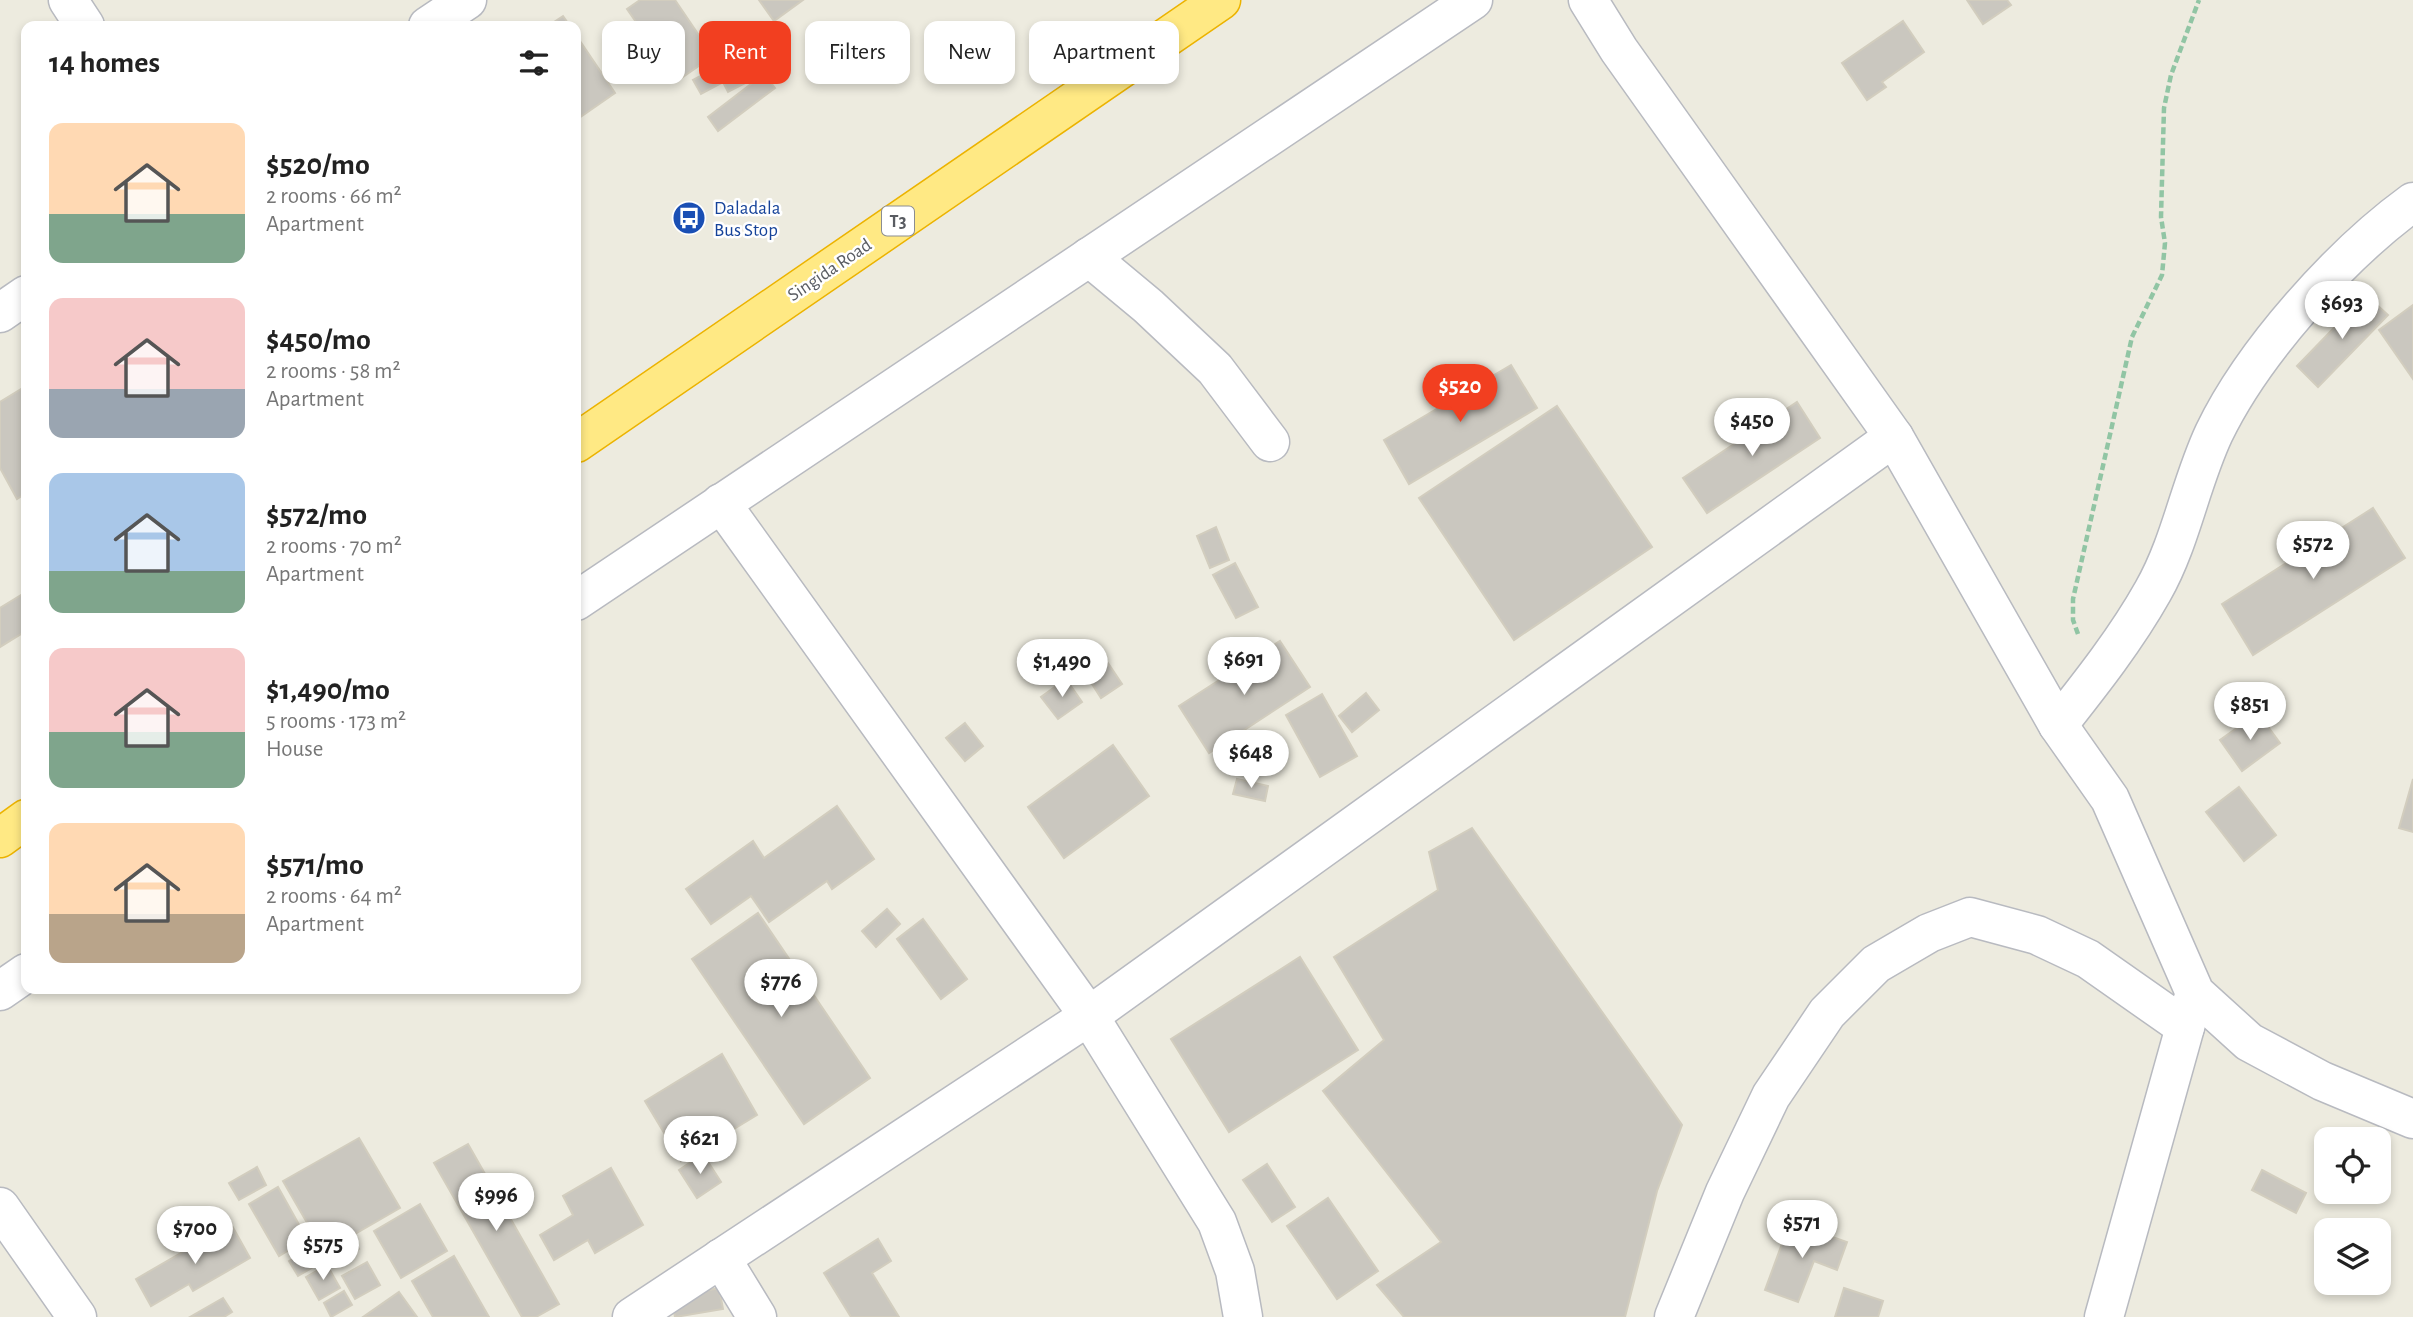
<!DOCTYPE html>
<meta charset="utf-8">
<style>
:root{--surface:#fff;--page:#f6f6f6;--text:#222;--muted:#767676;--accent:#f23f20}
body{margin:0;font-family:"Alegreya Sans",sans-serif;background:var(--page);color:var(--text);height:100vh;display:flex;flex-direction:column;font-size:26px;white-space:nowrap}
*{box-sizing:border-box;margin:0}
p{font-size:23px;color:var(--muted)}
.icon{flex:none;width:38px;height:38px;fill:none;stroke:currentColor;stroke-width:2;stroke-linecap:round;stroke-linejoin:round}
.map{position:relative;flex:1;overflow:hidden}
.side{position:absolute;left:21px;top:21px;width:560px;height:973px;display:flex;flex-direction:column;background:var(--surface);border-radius:14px;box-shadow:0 4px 10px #0003}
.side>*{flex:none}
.guide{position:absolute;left:602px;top:21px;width:665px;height:63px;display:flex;gap:14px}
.fabs{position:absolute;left:2314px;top:1127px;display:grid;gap:14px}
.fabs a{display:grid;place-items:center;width:77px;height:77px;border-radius:14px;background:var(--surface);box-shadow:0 4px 10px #0003;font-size:35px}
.price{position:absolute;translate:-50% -60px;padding:0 16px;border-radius:24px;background:#fff;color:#222;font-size:23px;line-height:46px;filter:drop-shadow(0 2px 4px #0008)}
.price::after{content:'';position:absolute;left:50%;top:42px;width:21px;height:16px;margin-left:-10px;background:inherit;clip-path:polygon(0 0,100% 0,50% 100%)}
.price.current{background:var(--accent);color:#fff}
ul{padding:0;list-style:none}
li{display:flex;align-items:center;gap:21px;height:175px;padding:0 28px}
li span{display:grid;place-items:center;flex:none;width:196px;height:140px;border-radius:14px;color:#555}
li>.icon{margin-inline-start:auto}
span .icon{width:84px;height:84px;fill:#fffc;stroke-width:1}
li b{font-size:30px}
h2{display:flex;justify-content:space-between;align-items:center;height:84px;padding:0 28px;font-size:30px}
.pill{padding:0 24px;border-radius:14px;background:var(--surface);box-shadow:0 4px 10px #0003;font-size:24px;line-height:63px}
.pill.current{background:var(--accent);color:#fff}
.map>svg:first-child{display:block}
.building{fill:#cac7bf;stroke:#d2cdbe;stroke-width:2}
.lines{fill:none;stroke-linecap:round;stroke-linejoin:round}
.minor-casing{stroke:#b8bac0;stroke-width:41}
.highway-casing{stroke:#ecb300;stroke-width:41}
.path{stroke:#91c5a4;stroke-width:4.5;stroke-dasharray:7 3.5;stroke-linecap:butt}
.minor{stroke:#fff;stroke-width:38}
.highway{stroke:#ffe984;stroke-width:38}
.labels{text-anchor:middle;stroke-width:5;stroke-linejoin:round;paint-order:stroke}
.shield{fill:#fff;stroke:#8b8d91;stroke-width:2}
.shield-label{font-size:18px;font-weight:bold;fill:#595c62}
.transit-label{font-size:19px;fill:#164399;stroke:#fff;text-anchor:start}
.street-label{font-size:19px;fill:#595c62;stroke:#fff}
</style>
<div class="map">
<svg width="2413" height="1317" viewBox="0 0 2413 1317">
<rect width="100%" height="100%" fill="#edebdf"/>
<!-- building -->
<g class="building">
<polygon points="640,0 675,0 713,56 677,81 627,9"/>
<polygon points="759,0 803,0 774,21"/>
<polygon points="1967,0 2007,0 2011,5 1983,24"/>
<polygon points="563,16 570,26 548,26"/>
<polygon points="1903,21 1924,52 1882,82 1886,87 1867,100 1842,63"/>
<polygon points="576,35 615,93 576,120"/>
<polygon points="736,57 749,81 728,92 723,82 701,94 693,80"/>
<polygon points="764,74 775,88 718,131 708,117"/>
<polygon points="2366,295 2388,315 2318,387 2297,366"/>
<polygon points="2413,305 2413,379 2379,330"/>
<polygon points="1511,365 1537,408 1409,484 1384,440"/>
<polygon points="26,386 26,493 17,499 0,468 0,402"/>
<polygon points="1797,402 1820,438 1707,513 1683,478"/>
<polygon points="1557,406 1652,547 1514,640 1419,498"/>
<polygon points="2373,508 2405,558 2253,655 2222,604"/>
<polygon points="1216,527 1229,560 1210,568 1197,536"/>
<polygon points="1235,563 1258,607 1236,618 1213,575"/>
<polygon points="26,592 26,631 0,647 0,608"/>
<polygon points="1280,641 1310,687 1209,753 1179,706"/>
<polygon points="1108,663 1122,684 1101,698 1087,676"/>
<polygon points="1066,679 1082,702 1058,719 1041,697"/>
<polygon points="1366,693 1379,710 1352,732 1339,716"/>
<polygon points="1322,694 1357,756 1320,777 1286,715"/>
<polygon points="2258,713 2280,743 2242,771 2220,740"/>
<polygon points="965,723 983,746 965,761 946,738"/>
<polygon points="1113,745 1149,796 1064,858 1028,807"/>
<polygon points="1237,779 1268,786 1265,801 1233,794"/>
<polygon points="2413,779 2413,832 2399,828"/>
<polygon points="2239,787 2276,835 2244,861 2206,812"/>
<polygon points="837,806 874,859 832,889 827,881 769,922 751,896 711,924 686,889 753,841 764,858"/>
<polygon points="1472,828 1682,1125 1657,1191 1625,1317 1404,1317 1377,1285 1441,1242 1323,1091 1384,1040 1334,957 1438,890 1429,852"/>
<polygon points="887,909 900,924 876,947 862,931"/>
<polygon points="758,913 870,1078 804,1124 692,959"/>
<polygon points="923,919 967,979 941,999 897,939"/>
<polygon points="1300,957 1358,1050 1229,1132 1171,1039"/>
<polygon points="722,1054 757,1115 681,1161 645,1101"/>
<polygon points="359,1138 400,1208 353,1235 351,1230 321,1247 283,1181"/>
<polygon points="468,1144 559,1304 536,1317 522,1317 434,1163"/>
<polygon points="703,1154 721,1182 697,1198 679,1170"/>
<polygon points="1267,1164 1295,1207 1272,1222 1243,1180"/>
<polygon points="257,1167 266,1185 239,1200 229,1183"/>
<polygon points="611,1168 643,1225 595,1253 588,1240 554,1260 540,1235 573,1215 563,1196"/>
<polygon points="2262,1170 2306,1193 2296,1213 2252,1190"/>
<polygon points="278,1187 307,1239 279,1256 249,1204"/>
<polygon points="1328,1198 1378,1271 1337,1299 1287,1226"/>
<polygon points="420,1204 447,1251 401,1278 374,1231"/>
<polygon points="1790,1222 1847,1242 1837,1270 1814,1261 1798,1302 1765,1290"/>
<polygon points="231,1224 250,1258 193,1291 189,1284 151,1306 136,1279"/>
<polygon points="351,1236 359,1249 339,1260 332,1247"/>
<polygon points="878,1239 891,1261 872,1273 899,1317 851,1317 824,1273"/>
<polygon points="312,1248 320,1263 298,1276 289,1261"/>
<polygon points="454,1256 489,1317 433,1317 412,1281"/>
<polygon points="367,1262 380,1285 355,1299 342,1276"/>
<polygon points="327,1265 340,1288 319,1300 306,1277"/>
<polygon points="719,1288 723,1309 675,1317 671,1298"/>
<polygon points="1844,1288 1883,1301 1878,1317 1835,1317"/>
<polygon points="344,1291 352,1305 331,1317 324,1303"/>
<polygon points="399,1292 417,1317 363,1317"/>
<polygon points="223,1298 232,1312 224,1317 190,1317"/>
</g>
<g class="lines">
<defs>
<g id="minor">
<polyline points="68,0 85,26"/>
<polyline points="1588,0 1619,50 1894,437 2058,725 2110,799 2195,993 2249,1042 2322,1081 2413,1119"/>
<polyline points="428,26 467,0"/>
<polyline points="1089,257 1148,306 1215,369 1270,442"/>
<polyline points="0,313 26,295"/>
<polyline points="721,503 1089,1016 1217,1222 1235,1271 1243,1317"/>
<polyline points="576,601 1473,0"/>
<path d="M2058 725C2092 682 2126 639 2153 591 2181 542 2190 484 2214 433 2253 352 2340 255 2413 202"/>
<polyline points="0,991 26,973"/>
<polyline points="0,1207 77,1317"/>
<polyline points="721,1258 757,1317"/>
<polyline points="632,1317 1089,1016 1894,437"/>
<polyline points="1674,1317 1725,1192 1771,1096 1827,1013 1876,964 1929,933 1970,917 2037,935 2088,959 2185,1027"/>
<polyline points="2104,1317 2192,1002"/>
</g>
<g id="highway">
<polyline points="576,443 1221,0"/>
<polyline points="0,838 26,819"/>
</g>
</defs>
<!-- minor casing -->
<use href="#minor" class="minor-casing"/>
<!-- highway casing -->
<use href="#highway" class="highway-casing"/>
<!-- path -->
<polyline class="path" points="2078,634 2073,620 2073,599 2132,337 2162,275 2165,243 2161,217 2164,108 2171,75 2199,0"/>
<!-- minor -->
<use href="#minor" class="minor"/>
<!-- highway -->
<use href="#highway" class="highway"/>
</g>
<!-- icons -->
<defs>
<symbol id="bus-disc" viewBox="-11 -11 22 22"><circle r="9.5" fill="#1a4fb4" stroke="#fff"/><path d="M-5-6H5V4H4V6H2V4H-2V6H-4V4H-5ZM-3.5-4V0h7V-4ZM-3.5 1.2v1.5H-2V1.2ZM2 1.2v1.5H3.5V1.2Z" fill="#fff"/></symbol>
</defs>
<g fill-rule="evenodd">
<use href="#bus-disc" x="670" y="199" width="38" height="38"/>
</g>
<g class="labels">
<!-- shield labels -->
<rect class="shield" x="882" y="206.5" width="32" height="29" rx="5"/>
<g class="shield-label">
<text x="898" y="227">T3</text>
</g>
<!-- transit labels -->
<g class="transit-label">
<text x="714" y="214">Daladala<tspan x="714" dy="22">Bus Stop</tspan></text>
</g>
<!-- street labels -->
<g class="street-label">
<text transform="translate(829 269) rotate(-34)" y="7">Singida Road</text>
</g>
</g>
</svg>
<div class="fabs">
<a><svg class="icon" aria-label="locate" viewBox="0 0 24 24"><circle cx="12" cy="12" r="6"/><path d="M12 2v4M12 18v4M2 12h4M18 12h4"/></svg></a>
<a><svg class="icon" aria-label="layers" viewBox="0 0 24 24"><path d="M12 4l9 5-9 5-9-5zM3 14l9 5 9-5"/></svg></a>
</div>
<b class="price" style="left:2342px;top:341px">$693</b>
<b class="price current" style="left:1460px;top:424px">$520</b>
<b class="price" style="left:1752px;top:458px">$450</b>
<b class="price" style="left:2313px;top:581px">$572</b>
<b class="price" style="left:1244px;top:697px">$691</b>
<b class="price" style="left:1062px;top:699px">$1,490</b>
<b class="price" style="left:2250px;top:742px">$851</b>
<b class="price" style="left:1251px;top:790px">$648</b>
<b class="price" style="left:781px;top:1019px">$776</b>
<b class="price" style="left:700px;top:1176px">$621</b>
<b class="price" style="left:496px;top:1233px">$996</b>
<b class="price" style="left:1802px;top:1260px">$571</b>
<b class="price" style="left:195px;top:1266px">$700</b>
<b class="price" style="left:323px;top:1282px">$575</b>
<div class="guide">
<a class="pill">Buy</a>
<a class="pill current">Rent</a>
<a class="pill">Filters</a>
<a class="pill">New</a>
<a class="pill">Apartment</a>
</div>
<section class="side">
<h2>14 homes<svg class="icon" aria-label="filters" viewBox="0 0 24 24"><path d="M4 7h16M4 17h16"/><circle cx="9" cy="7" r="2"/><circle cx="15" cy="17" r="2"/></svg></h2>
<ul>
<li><span style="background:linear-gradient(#ffd9b3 65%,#7fa58c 0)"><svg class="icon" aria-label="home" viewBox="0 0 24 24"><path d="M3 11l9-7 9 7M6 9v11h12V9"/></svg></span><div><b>$520/mo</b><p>2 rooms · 66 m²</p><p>Apartment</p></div></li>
<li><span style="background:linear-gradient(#f6c9c9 65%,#9aa5b1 0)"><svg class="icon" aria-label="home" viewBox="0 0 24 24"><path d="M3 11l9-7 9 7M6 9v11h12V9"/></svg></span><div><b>$450/mo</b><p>2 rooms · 58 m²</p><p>Apartment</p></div></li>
<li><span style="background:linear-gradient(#a9c7e8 70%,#7fa58c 0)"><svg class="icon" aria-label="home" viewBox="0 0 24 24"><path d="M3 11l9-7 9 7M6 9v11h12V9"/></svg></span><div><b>$572/mo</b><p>2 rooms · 70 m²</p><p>Apartment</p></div></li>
<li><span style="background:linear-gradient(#f6c9c9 60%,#7fa58c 0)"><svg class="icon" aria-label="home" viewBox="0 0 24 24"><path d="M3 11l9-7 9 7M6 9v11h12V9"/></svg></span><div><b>$1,490/mo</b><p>5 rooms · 173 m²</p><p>House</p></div></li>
<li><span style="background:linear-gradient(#ffd9b3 65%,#b9a48a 0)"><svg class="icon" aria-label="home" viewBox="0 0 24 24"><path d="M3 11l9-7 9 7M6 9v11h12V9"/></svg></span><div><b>$571/mo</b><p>2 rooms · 64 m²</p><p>Apartment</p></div></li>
</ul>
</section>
</div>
